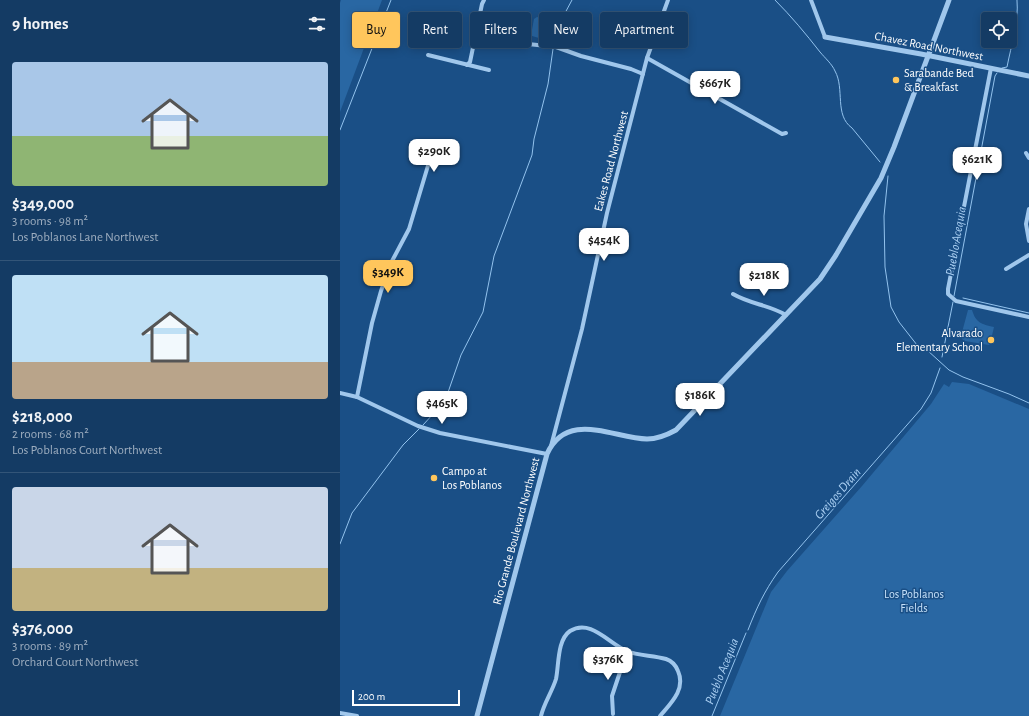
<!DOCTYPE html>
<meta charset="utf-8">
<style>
:root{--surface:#143b64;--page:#1d426a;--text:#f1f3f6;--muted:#9dadbf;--line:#335578;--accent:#ffc65c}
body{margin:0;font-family:"Alegreya Sans",sans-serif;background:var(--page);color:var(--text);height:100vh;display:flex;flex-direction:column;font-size:15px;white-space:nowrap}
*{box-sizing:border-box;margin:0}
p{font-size:13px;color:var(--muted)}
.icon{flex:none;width:22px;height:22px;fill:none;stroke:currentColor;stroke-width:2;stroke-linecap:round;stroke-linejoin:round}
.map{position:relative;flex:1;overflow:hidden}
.details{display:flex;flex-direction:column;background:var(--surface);width:340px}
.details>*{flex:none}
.top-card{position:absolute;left:12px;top:12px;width:380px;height:36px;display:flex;gap:8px}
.controls{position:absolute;left:641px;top:12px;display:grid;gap:8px}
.controls a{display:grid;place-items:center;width:36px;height:36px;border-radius:4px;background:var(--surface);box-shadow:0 2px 10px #0003,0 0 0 1px var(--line);font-size:20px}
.scale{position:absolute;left:12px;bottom:10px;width:108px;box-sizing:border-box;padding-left:4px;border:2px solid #fff;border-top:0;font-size:11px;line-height:14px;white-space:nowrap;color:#fff;-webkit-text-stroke:3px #1a4f86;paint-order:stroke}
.price{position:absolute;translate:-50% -34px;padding:0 9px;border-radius:8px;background:#fff;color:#222;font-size:13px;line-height:26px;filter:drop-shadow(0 1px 2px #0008)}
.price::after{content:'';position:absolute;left:50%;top:24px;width:12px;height:9px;margin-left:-6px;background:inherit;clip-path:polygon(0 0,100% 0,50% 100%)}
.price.active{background:var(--accent);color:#111}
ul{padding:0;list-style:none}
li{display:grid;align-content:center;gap:8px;height:212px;padding:0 12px}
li+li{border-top:1px solid var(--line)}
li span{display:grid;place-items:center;height:124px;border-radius:4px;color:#555}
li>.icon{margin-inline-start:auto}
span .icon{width:72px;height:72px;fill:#fffc;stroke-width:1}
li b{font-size:17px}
h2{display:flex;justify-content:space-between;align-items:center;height:48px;padding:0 12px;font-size:17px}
.tag{padding:0 14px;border-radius:4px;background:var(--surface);box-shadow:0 2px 10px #0003,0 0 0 1px var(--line);font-size:14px;line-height:36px}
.tag.active{background:var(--accent);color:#111}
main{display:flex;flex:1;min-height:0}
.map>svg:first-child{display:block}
.green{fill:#2967a3}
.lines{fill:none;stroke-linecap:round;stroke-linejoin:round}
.stream{stroke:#93c3ee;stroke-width:1}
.minor{stroke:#a0c7ec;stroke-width:4}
.tertiary{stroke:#a0c7ec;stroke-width:5}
.poi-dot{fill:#ffc65c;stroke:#1a4f86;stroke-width:1.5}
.labels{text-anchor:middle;stroke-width:3;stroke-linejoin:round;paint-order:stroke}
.street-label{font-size:12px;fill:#fff;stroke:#1a4f86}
.poi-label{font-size:12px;fill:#fff;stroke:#1a4f86;text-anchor:start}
.park-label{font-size:12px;fill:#c5e0f9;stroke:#1a4f86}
.water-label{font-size:13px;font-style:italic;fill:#acd1f4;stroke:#1a4f86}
</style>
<main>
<section class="details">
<h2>9 homes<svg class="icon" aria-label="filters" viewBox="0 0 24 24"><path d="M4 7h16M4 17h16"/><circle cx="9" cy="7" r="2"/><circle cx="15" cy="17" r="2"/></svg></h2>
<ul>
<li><span style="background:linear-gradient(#a9c7e8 60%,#8fb573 0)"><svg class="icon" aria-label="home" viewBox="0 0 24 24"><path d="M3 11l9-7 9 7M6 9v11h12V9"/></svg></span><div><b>$349,000</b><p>3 rooms · 98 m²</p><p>Los Poblanos Lane Northwest</p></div></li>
<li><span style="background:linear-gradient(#bfe0f5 70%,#b9a48a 0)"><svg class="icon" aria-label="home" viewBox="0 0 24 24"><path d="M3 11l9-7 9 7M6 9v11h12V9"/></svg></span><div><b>$218,000</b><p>2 rooms · 68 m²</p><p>Los Poblanos Court Northwest</p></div></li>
<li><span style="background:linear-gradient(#c9d6e8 65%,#c2b280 0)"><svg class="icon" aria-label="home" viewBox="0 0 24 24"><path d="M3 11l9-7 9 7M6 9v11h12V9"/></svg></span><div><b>$376,000</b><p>3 rooms · 89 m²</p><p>Orchard Court Northwest</p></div></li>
</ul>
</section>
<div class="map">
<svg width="689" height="716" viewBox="0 0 689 716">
<rect width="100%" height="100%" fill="#1a4f86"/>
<!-- green -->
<g class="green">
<polygon points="1,0 42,0 0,112 0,3"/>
<polygon points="197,17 203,19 205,21 201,37 199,38 192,36 191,35 194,19"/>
<path d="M628 310H632C636 323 641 324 654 327L650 344 649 345 625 341 622 339 621 336Z"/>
<polygon points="612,382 629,384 689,409 689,716 380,716 431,592 447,571 522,486 591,404 604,384 609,387"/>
</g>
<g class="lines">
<!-- stream -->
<g class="stream">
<path d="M435 0C451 16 466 34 480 52 485 58 492 64 495 71 505 89 494 115 512 128L540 162"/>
<polyline points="214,45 217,28 232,0"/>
<path d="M662 68 667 67C671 46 679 22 677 0"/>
<polyline points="0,130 51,0"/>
<polyline points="548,176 544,216 545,267 551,307 559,322 577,345 587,350 609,370 623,377 669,394 689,403"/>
<polyline points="614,296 655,76 657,73"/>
<polyline points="623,298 689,313"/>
<polyline points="602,357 613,302"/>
<polyline points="83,425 105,401 121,355 143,312 154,256 192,155 194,139 208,84 213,49"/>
<polyline points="0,544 12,513 63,445 79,429"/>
<path d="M408 630C417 607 424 592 438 572L581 409 591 393 600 368"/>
<polyline points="372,716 406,633"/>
</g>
<!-- minor -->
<g class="minor">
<polyline points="471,0 485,37"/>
<polyline points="136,32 188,44 216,47 241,56 291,69 303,74"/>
<polyline points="88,55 149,70"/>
<polyline points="307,58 442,134 446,133"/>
<polyline points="127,65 130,62 142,4 144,0"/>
<polyline points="651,68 608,289 608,294 616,301 689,317"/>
<polyline points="686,153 689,158"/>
<polyline points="689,209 686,224 689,241"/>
<polyline points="666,269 689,255"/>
<path d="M393 294C410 304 429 305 446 315"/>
<polyline points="0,393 17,397 78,426 100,433 207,454"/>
<polyline points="17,397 32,323 41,291 51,263 69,229 93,149"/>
<polyline points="211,446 242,329 267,213 307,58 328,0"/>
<polyline points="0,713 17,716"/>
<polyline points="273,714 272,696 287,651"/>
<path d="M201 716C204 703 212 692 216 679 219 665 217 640 230 631 251 618 269 644 287 651 298 656 313 655 326 659 332 661 336 666 338 671 346 689 331 703 320 716"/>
</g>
<!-- tertiary -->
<g class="tertiary">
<polyline points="485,37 581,54 689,76"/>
<path d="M137 716 207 454C227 410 273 438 307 439 317 439 327 435 336 430L480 279 496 255 541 178 554 147 609 0"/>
</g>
</g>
<!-- markers -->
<g class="poi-dot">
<circle cx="556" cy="80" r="4"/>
<circle cx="651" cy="340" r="4"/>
<circle cx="94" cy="478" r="4"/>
</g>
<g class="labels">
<!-- street labels -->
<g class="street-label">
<text transform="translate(589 46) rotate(11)" y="4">Chavez Road Northwest</text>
<text transform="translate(271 161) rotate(-75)" y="4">Eakes Road Northwest</text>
<text transform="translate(176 531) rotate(-75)" y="4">Rio Grande Boulevard Northwest</text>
</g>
<!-- poi labels -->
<g class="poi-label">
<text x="564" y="77">Sarabande Bed<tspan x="564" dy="14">&amp; Breakfast</tspan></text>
<text x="643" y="337" text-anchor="end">Alvarado<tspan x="643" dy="14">Elementary School</tspan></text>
<text x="102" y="475">Campo at<tspan x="102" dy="14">Los Poblanos</tspan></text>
</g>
<!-- park labels -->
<g class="park-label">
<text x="574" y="598">Los Poblanos<tspan x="574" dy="14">Fields</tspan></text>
</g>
<!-- water labels -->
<g class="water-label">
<text transform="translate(615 241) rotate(-80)" y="5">Pueblo Acequia</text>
<text transform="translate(497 493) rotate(-49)" y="5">Greigos Drain</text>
<text transform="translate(381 671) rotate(-68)" y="5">Pueblo Acequia</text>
</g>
</g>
</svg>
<div class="controls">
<a><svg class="icon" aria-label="locate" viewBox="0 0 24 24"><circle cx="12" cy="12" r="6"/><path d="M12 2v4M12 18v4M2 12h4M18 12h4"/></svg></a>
</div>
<div class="scale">200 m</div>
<b class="price" style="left:375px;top:105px">$667K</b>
<b class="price" style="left:94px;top:173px">$290K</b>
<b class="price" style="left:637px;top:181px">$621K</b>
<b class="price" style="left:264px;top:262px">$454K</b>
<b class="price active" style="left:48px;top:294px">$349K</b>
<b class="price" style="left:424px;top:297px">$218K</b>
<b class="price" style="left:360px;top:417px">$186K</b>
<b class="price" style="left:102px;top:425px">$465K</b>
<b class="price" style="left:268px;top:681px">$376K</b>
<div class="top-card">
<a class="tag active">Buy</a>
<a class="tag">Rent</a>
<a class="tag">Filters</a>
<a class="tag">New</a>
<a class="tag">Apartment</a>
</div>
</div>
</main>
